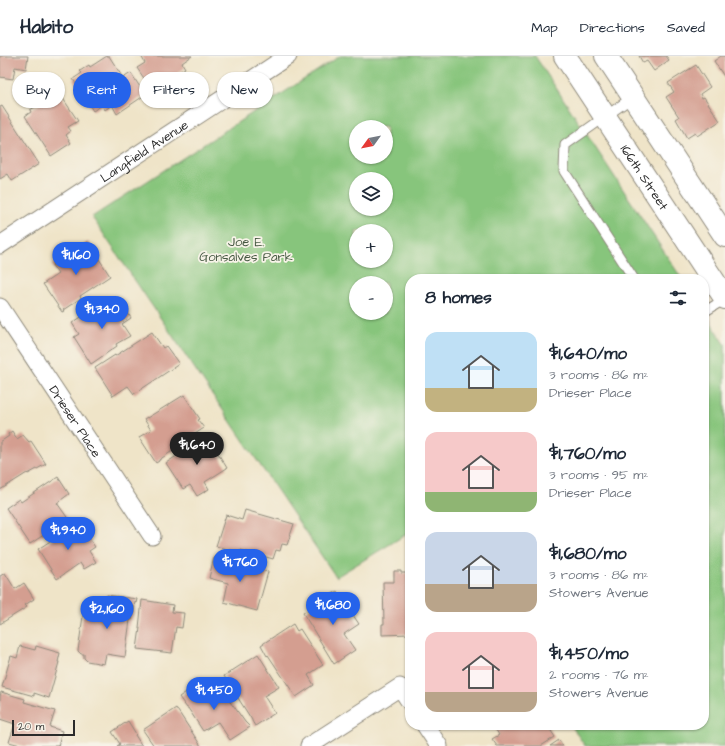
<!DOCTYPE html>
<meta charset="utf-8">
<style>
:root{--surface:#fff;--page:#f2f2f3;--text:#1f2937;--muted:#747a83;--line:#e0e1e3;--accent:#2563eb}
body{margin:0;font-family:"Architects Daughter",sans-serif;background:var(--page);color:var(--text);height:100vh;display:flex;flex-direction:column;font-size:15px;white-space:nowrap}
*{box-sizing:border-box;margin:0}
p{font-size:13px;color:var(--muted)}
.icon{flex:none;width:22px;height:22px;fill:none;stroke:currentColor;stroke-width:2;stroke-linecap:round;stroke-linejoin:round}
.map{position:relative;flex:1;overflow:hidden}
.side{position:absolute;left:405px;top:218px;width:304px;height:456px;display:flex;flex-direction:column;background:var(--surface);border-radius:16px;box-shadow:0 1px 3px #0004}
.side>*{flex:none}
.top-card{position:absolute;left:12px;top:16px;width:333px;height:36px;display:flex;gap:8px}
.needle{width:26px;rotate:237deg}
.fabs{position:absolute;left:349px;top:64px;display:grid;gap:8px}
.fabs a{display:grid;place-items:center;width:44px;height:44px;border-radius:50%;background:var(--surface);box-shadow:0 1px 3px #0004;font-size:20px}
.scale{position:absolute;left:12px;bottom:10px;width:63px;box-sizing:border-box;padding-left:4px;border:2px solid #2b2b2b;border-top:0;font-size:11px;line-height:14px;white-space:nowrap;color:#2b2b2b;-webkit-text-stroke:3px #f7f3e8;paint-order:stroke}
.price{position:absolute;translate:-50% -34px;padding:0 9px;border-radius:14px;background:var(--accent);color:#fff;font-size:13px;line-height:26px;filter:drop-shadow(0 1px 2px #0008)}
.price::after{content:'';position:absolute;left:50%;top:24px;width:12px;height:9px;margin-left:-6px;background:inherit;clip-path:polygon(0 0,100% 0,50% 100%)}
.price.on{background:#222;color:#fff}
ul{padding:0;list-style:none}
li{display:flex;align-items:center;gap:12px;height:100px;padding:0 20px}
li span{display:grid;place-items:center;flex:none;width:112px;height:80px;border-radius:12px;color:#555}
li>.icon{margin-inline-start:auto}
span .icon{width:48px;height:48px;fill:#fffc;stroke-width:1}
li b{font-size:17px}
h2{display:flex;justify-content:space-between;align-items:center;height:48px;padding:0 20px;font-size:17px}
.pill{padding:0 14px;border-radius:18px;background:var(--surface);box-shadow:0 1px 3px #0004;font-size:14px;line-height:36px}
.pill.on{background:var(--accent);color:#fff}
header{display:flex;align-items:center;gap:24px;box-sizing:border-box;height:56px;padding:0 20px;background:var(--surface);border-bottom:1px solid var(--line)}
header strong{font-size:19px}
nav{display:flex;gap:22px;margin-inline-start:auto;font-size:14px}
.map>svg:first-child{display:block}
.green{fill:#87c57c;stroke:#597854;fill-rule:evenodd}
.building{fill:#d49e90}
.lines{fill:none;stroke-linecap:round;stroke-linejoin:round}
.service-casing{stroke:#8d887a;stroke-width:11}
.minor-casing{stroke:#8d887a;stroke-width:19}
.tertiary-casing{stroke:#8d887a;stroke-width:24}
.service{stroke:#fff;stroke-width:9}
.minor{stroke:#fff;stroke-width:17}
.tertiary{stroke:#fff;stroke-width:22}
.labels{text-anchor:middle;stroke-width:3.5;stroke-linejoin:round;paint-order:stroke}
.street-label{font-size:13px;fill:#2b2b2b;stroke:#f7f3e8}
.park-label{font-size:13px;fill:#475943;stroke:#f7f3e8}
</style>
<header>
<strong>Habito</strong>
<nav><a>Map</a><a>Directions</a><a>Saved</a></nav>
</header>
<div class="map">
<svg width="725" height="690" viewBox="0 0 725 690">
<rect width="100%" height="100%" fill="#f7f3e8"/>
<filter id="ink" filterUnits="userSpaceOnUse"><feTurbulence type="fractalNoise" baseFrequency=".025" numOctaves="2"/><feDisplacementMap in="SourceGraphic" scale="8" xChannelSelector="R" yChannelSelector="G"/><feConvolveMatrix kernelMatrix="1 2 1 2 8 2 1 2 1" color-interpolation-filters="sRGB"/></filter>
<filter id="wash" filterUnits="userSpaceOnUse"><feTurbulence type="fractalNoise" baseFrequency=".012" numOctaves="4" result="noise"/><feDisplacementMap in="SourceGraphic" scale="16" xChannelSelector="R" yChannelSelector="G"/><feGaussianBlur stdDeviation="0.9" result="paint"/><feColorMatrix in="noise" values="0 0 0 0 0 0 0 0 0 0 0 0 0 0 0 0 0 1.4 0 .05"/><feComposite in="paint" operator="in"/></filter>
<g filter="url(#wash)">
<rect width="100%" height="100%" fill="#efe4c8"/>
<!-- green -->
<g class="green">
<path d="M340 0H535L682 223H410V476L336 521 92 161ZM356 71H386V101H356ZM356 123H386V153H356ZM356 175H386V205H356ZM356 227H386V257H356Z"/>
<polygon points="704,256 725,288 725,690 585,690 571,669 704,669"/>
</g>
<g id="blocks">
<!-- building -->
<g class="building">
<polygon points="0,0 28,0 26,13 15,11 13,23 0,21"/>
<polygon points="107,0 109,0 123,22 131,17 145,39 117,58 112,49 105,54 102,49 93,55 73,23 82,17 80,15 89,9 90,11"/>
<polygon points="141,0 192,0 182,7 185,12 152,34 137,12 145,7"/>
<polygon points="639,0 666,0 669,4 654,15 647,5 643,7"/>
<polygon points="721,0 725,0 725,22 714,5"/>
<polygon points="696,9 710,31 700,38 702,42 704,41 720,65 697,80 695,77 687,82 676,63 679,61 666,41 674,36 668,27"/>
<polygon points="56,32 78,65 68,71 71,75 66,79 71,87 51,100 25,60 31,56 30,54 40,48 38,44"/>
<polygon points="2,50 39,108 12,125 8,118 0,123 0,51"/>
<polygon points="88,186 110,220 80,240 81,242 63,254 64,255 62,256 43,228 58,218 52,209"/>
<polygon points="106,245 110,251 120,245 131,262 122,268 130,280 116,288 117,290 94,306 91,308 74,281 79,278 72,267"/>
<polygon points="152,276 163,292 166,290 179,308 134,338 128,330 113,340 95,312 115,299 115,300"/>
<polygon points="184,339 200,363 198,364 204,372 192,380 193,381 159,404 159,405 156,407 139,381 151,374 144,363 147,361 147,362"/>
<polygon points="12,375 17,383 23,379 29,386 31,385 46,408 28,418 27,417 0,434 0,386 9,380 8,378"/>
<polygon points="208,381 227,412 205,426 209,433 197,440 190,429 183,433 166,407 193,389 194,390"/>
<polygon points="58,421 69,438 57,447 69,464 66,466 65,465 30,488 6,452 19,443 21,446"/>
<polygon points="245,454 294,468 287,489 282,488 280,495 276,494 273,503 253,497 253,498 241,494 240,497 216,490 226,459 242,464"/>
<polygon points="77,465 95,491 89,495 96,506 84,513 80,507 57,523 38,493 55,482 55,480 75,467 75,466"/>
<polygon points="214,501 268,516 257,555 224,546 228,527 209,522"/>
<polygon points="394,515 401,515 401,517 410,517 410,578 382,579 382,568 384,568 383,526 394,526"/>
<polygon points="5,517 15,533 24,527 34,543 25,549 27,551 0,568 0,520"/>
<polygon points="337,535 359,568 344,578 355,594 334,608 303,557"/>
<polygon points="107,539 137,543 136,547 135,546 132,564 130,564 125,601 106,598 104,608 87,605 84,602 84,598 81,598 78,595 83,560 87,558 90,558 90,555 93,555 93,557 97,558 97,556 101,557 101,555 105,556"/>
<polygon points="142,544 173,549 172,556 184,557 182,572 176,571 172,597 137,593 140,572 139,572"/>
<polygon points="293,568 297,575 300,573 323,609 308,619 314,629 296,641 268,599 267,600 261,589"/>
<polygon points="20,590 35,594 36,590 60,597 58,606 59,606 49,642 34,637 34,640 2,631 11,600 17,602"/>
<polygon points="258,598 279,631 264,640 275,657 255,670 252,665 252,664 224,620"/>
<polygon points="198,628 205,638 218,629 233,650 233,649 245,666 250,671 230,684 218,666 203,675 188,652 187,652 179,641"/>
<polygon points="1,636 25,643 24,646 55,655 50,671 62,675 58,690 24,690 9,686 15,668 0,663 0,641"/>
<polygon points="176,652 201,690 154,690 143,674"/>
<polygon points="128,665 136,678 135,679 142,690 117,690 120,688 112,676"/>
<polygon points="493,669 547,669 555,681 541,690 497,690 492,683 499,679"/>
<polygon points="559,684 563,690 550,690"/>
</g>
</g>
</g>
<g filter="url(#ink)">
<use href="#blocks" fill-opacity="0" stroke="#8d887a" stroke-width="1"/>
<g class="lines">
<defs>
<g id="service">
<polyline points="633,41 565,89 564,115 634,223"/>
<polyline points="704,256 725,243"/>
</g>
<g id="minor">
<path id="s1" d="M0 189 288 0"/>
<path id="s2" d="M0 251 152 480"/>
<polyline points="425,669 439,690"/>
<polyline points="309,690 400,631 410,646"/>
</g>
<g id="tertiary">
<path id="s3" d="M565 0 725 242"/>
<polyline points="606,0 725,180"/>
</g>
</defs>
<!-- service casing -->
<use href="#service" class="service-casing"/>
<!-- minor casing -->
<use href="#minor" class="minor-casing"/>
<!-- tertiary casing -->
<use href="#tertiary" class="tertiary-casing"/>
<!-- service -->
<use href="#service" class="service"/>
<!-- minor -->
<use href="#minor" class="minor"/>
<!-- tertiary -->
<use href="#tertiary" class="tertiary"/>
</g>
</g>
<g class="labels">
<!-- street labels -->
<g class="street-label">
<text dy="5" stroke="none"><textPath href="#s1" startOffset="172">Langfield Avenue</textPath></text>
<text dy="5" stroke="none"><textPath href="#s3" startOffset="145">166th Street</textPath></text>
<text dy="5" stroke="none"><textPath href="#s2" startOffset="137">Drieser Place</textPath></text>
</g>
<!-- park labels -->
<g class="park-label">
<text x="246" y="190">Joe E.<tspan x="246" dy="15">Gonsalves Park</tspan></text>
</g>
</g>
</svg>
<div class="fabs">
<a><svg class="needle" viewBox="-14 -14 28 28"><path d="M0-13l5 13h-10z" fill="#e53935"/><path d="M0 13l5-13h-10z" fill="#747a83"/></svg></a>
<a><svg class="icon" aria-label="layers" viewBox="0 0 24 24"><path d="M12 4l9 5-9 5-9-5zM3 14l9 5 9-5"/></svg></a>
<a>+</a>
<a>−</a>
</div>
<div class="scale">20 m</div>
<b class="price" style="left:76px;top:220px">$1,160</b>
<b class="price" style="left:102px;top:274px">$1,340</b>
<b class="price on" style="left:197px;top:410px">$1,640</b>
<b class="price" style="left:68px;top:495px">$1,940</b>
<b class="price" style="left:240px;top:527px">$1,760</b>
<b class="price" style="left:333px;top:570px">$1,680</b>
<b class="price" style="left:107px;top:574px">$2,160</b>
<b class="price" style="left:214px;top:655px">$1,450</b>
<div class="top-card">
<a class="pill">Buy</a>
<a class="pill on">Rent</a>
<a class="pill">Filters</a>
<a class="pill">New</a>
</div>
<section class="side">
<h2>8 homes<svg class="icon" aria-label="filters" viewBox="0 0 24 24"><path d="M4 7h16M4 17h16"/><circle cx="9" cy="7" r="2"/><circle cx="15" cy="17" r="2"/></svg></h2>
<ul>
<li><span style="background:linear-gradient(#bfe0f5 70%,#c2b280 0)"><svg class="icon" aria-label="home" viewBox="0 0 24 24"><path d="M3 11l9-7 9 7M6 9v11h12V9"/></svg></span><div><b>$1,640/mo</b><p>3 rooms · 86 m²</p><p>Drieser Place</p></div></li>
<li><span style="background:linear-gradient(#f6c9c9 75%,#8fb573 0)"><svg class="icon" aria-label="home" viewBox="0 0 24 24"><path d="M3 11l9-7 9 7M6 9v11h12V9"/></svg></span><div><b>$1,760/mo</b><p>3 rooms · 95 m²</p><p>Drieser Place</p></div></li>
<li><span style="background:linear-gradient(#c9d6e8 65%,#b9a48a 0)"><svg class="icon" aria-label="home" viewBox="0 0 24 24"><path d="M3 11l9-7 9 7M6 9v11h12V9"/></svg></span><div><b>$1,680/mo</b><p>3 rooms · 86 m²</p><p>Stowers Avenue</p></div></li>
<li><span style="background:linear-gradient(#f6c9c9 75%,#b9a48a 0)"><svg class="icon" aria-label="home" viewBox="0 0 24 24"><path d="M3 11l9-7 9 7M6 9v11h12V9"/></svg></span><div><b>$1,450/mo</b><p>2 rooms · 76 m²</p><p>Stowers Avenue</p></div></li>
</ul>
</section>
</div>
